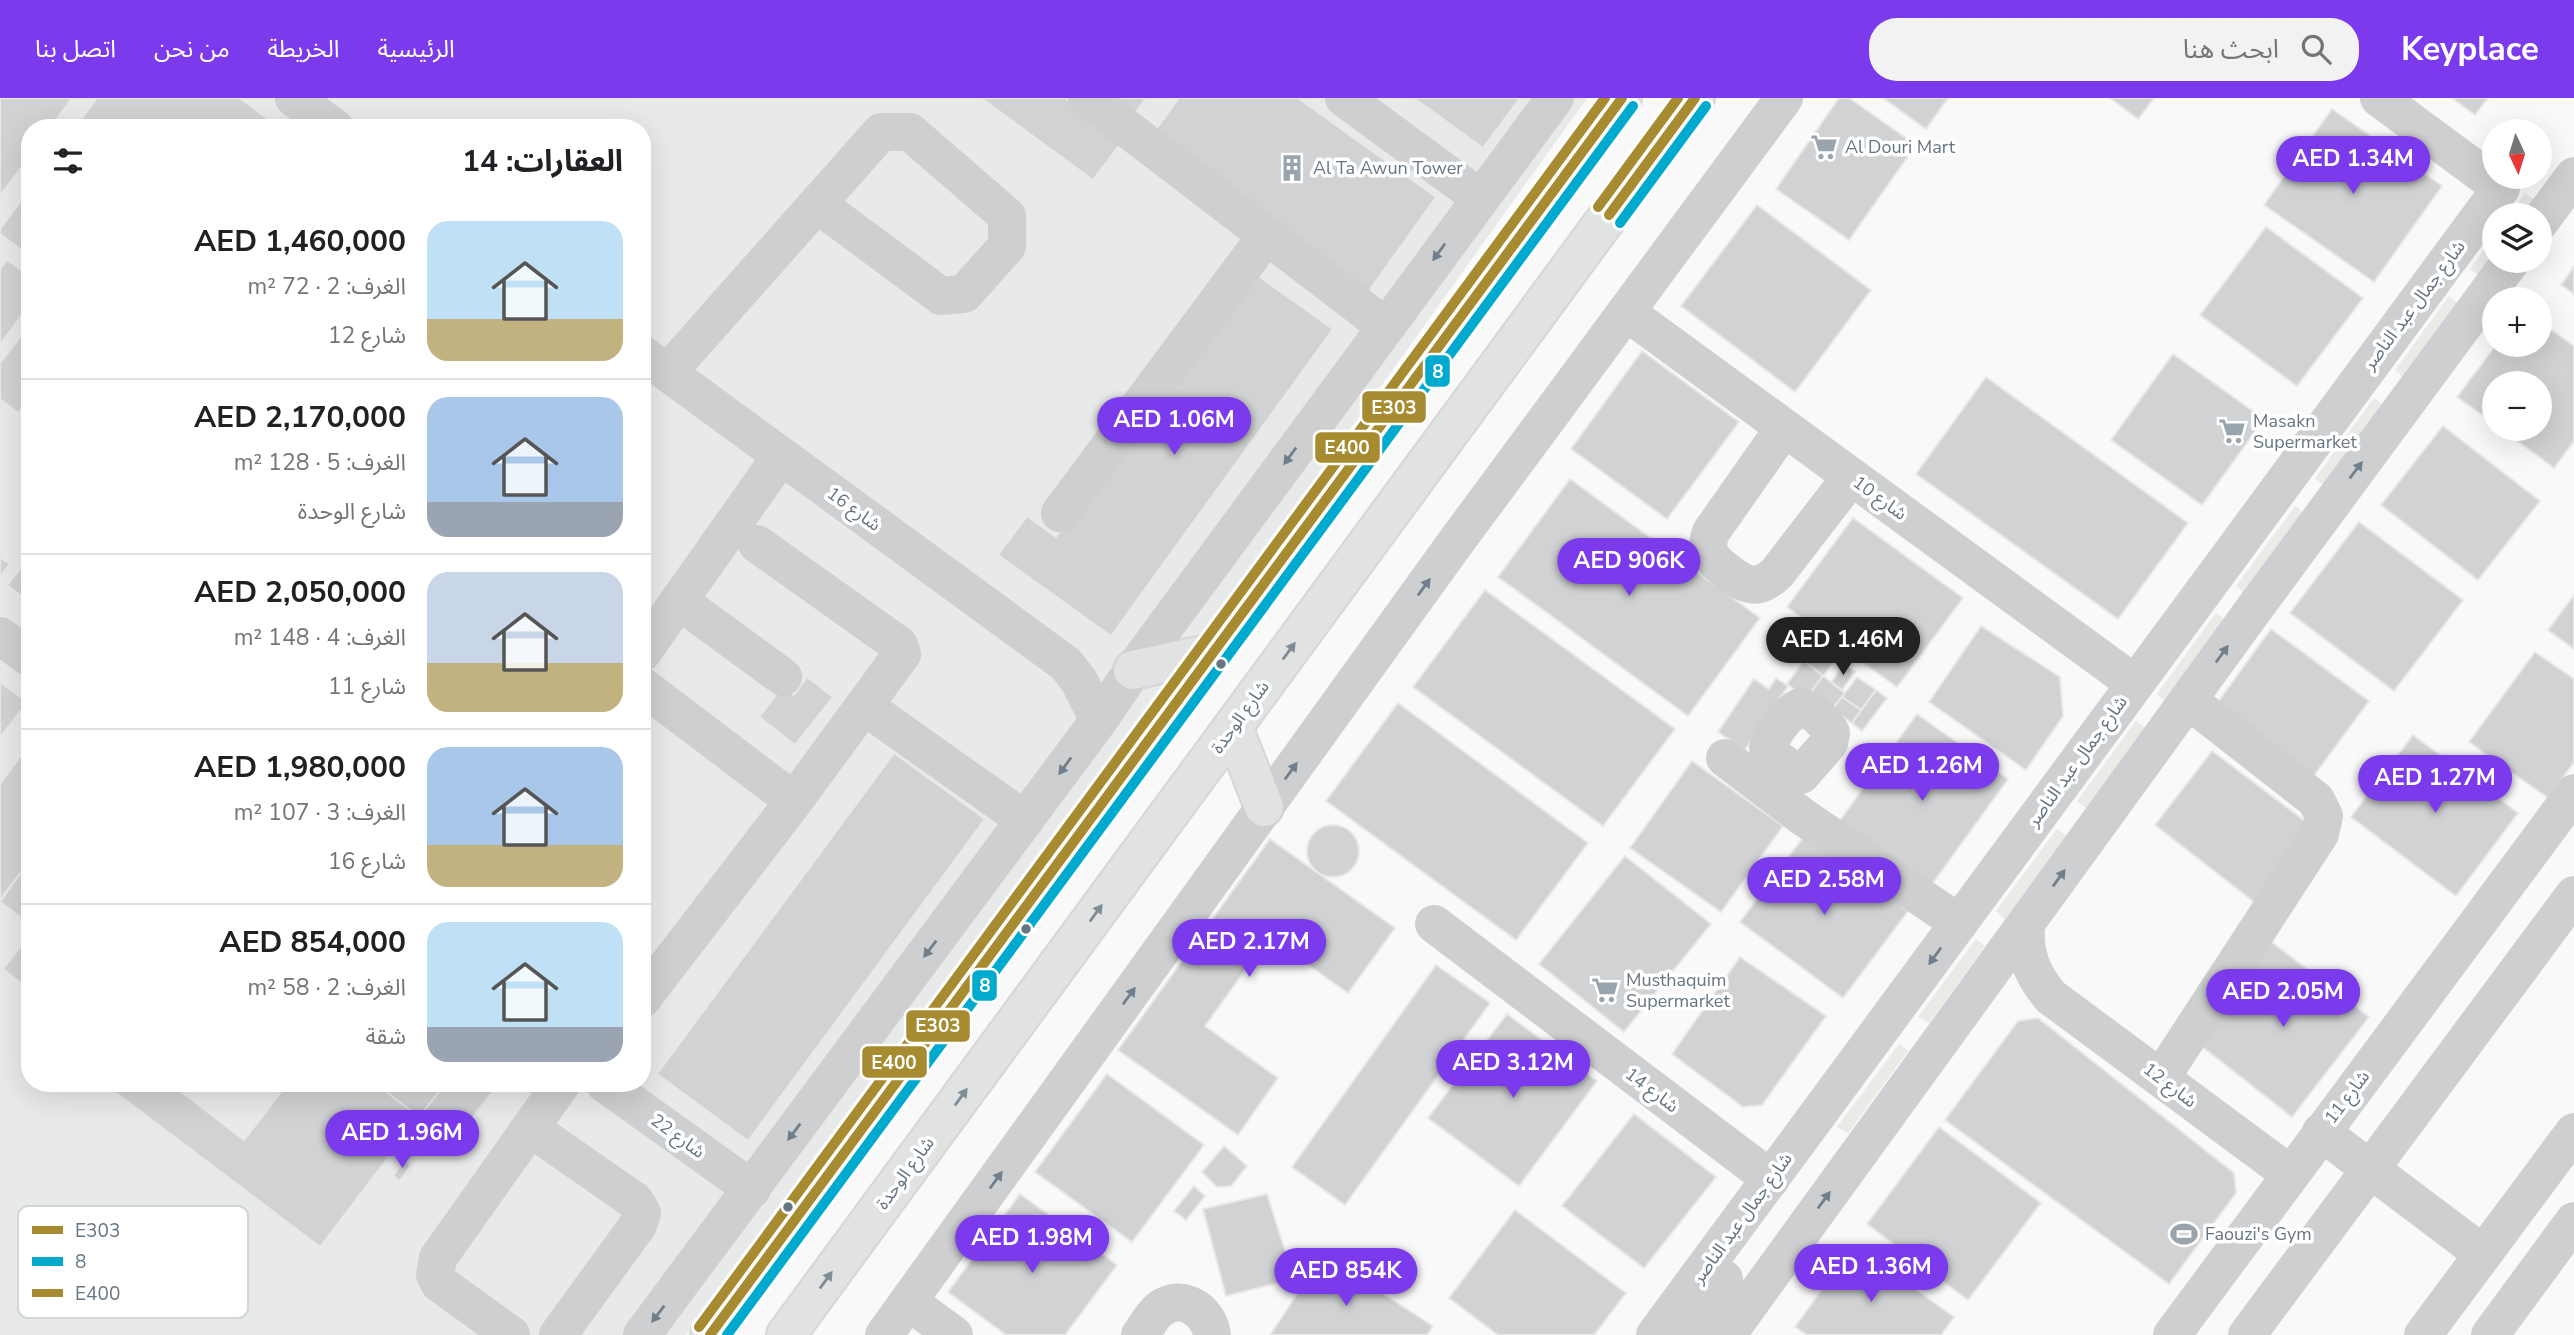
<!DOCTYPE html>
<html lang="ar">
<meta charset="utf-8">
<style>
:root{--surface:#fff;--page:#f2f2f2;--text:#202124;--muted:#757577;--line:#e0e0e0;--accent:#7c3aed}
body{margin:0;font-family:"Nunito Sans","Noto Sans Arabic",sans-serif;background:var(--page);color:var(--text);direction:rtl;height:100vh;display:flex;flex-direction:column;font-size:26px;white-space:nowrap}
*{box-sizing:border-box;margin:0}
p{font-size:23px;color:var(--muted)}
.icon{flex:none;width:38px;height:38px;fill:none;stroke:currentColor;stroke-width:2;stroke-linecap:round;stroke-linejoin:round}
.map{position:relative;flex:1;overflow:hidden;direction:ltr}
.panel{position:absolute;left:21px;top:21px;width:630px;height:973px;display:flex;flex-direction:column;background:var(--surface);border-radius:28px;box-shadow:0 7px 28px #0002;direction:rtl}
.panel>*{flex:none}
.needle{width:46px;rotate:176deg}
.fabs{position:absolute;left:2482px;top:21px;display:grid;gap:14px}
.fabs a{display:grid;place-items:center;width:70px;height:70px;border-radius:50%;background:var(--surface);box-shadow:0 7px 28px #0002;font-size:35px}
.price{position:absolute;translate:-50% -60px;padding:0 16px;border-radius:24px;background:var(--accent);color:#fff;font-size:23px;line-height:46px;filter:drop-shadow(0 2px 4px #0008)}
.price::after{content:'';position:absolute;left:50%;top:42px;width:21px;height:16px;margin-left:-10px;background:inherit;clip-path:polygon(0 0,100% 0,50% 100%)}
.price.on{background:#222;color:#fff}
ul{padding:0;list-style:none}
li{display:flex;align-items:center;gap:21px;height:175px;padding:0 28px}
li+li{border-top:2px solid var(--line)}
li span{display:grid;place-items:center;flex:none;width:196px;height:140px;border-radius:21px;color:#555}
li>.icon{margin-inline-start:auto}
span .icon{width:84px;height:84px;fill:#fffc;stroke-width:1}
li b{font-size:30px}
h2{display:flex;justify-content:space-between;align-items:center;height:84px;padding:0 28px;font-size:30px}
header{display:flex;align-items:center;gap:42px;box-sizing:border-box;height:98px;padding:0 35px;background:var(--accent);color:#fff}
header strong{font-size:33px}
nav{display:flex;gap:38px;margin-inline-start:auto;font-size:24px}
.search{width:490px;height:63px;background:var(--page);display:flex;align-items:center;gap:18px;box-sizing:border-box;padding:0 24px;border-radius:28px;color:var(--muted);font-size:26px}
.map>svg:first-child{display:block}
.built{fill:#e8e9e9;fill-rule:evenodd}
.green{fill:#e8ebe6}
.building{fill:#d0d2d3;stroke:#e8e8e8;stroke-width:2}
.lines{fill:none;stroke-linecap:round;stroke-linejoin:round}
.highway-casing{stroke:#d5d6d6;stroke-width:42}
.minor{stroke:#cecfd0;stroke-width:38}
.highway{stroke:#e1e2e2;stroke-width:38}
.bus-1-casing{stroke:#fff;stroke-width:16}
.bus-2-casing{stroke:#fff;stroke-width:16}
.bus-3-casing{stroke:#fff;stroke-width:16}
.bus-1{stroke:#a78b30;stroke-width:10}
.bus-2{stroke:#00a9ce;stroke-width:10}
.bus-3{stroke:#a78b30;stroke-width:10}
.oneway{fill:#707f8b}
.oneway2{fill:#7e8c96}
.bus-dot{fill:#657683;stroke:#fff;stroke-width:2.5}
.labels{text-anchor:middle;stroke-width:7;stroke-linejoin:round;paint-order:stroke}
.poi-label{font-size:18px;fill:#657683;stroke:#fff;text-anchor:start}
.street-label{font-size:18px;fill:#657683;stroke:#fff}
.key{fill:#fff;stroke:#d1d6da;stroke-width:2}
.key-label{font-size:19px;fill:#657683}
.line-badge{stroke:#fff;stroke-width:2.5}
.badge-label{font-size:19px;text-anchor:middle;font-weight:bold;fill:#fff}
</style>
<header>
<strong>Keyplace</strong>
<div class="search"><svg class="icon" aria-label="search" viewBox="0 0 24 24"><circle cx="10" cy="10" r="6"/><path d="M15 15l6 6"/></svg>ابحث هنا</div>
<nav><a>الرئيسية</a><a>الخريطة</a><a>من نحن</a><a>اتصل بنا</a></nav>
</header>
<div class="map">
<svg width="2574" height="1237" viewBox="0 0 2574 1237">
<rect width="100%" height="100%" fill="#f9f9f9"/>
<!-- built -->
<path class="built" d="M0 0H1587L1178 572 686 1237H0ZM30 30H642V985H30Z"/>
<!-- green -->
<g class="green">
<polygon points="2525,95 2535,102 2523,117 2509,117"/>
<polygon points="2494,138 2494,157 2479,178 2470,171"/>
<polygon points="2449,198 2458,206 2404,280 2395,272"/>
<polygon points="2374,300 2383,307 2324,388 2315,380"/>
<polygon points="2295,408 2304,415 2245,495 2236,488"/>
<polygon points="2216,515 2225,522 2165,603 2157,596"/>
<polygon points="2136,623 2145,630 2087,711 2077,703"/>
<polygon points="2057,731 2066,738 2005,821 1996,813"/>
<polygon points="1976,841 1985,848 1929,925 1918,919"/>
<polygon points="1899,946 1908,953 1848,1035 1837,1029"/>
</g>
<!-- building -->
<g class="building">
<polygon points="0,0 72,0 50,30 30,30 30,58 0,98"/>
<polygon points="97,0 240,0 280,30 75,30"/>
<polygon points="981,0 1065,0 1123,42 1093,82"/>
<polygon points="1099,0 1146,0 1130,22"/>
<polygon points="1179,0 1298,0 1436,99 1366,197 1149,41"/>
<polygon points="1414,0 1520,0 1483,50"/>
<polygon points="1839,0 1849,0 1916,47 1849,142 1776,91"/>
<polygon points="1883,0 1948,0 1926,31"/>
<polygon points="2110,0 2154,0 2138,21"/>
<polygon points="2452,0 2488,0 2475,17"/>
<polygon points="2332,11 2442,88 2374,184 2264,107"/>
<polygon points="30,91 30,158 0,136 0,131"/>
<polygon points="1757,107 1871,192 1795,294 1681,208"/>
<polygon points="2266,129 2363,200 2297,288 2200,217"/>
<polygon points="7,162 30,178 30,206 0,247 0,171"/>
<polygon points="2574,168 2574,196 2561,187"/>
<polygon points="1250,172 1333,231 1111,538 998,457 1027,418 1056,439"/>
<polygon points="2539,223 2574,248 2574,343 2554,370 2501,331 2539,331 2539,285 2494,285 2494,325 2457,299 2496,247 2539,247"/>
<polygon points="30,227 30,300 18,315 0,301 0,265"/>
<polygon points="1642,253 1739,324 1667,421 1571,351"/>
<polygon points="2173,256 2264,321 2202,407 2111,342"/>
<polygon points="1986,279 2188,425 2118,521 1916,376"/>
<polygon points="2443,328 2540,403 2478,482 2381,407"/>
<polygon points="1570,381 1760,520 1688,618 1498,479"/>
<polygon points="1853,420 1963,500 1897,589 1787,509"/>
<polygon points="2359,424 2463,502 2394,593 2290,515"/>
<polygon points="0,459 10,466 0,479"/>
<polygon points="21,470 30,477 30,505 7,487"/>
<polygon points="1485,492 1675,631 1603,728 1413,589"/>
<polygon points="2574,497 2574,551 2548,532"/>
<polygon points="1791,523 1813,540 1798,559 1776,543"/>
<polygon points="1981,528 2060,579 2063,618 2026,672 1929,604"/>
<polygon points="2271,531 2369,603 2313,679 2215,608"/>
<polygon points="1813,540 1838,558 1823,578 1798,559"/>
<polygon points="2535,554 2574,581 2574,664 2548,700 2469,644"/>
<polygon points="1804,563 1823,578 1806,600 1787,586"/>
<polygon points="1845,566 1855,574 1842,592 1831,584"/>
<polygon points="1823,578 1845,595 1832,611 1810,595"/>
<polygon points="807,579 833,599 795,647 759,619 783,588 794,597"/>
<polygon points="1857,579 1876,592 1861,612 1842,599"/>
<polygon points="1776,580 1788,588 1745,652 1718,634 1754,581 1769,591"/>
<polygon points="0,584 27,604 0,640"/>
<polygon points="1876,592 1887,600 1862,633 1852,625"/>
<polygon points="1842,599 1861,612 1852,625 1832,611"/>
<polygon points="1398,605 1588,745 1516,842 1326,703"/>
<polygon points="1917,616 2008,681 1927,793 1836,728"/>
<polygon points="2413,637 2518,715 2456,798 2351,719"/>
<polygon points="30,645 30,762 0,802 0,686"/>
<polygon points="2212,653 2313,729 2258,807 2155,727"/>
<polygon points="894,655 985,721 748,1043 657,976"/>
<polygon points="1692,663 1783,728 1721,814 1630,750"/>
<circle cx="1333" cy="753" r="26"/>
<polygon points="1805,737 1908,813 1843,900 1740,824"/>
<polygon points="1270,741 1395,830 1348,895 1269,839 1205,928 1278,980 1238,1037 1118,952"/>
<polygon points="1625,758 1711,826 1624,934 1539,866"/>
<polygon points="30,762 30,826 0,804"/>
<polygon points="2269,842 2369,919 2292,1019 2200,947"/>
<polygon points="21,848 30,854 28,891 3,871"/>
<polygon points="1740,859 1826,918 1762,1007 1743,1009 1672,956"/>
<polygon points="1436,867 1490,905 1345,1107 1292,1069"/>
<polygon points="1507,916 1597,983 1519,1088 1428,1020"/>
<polygon points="2038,920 2234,1075 2236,1095 2169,1186 1945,1022 2018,923"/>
<polygon points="1107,976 1204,1047 1132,1144 1035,1074"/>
<polygon points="115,985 170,985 244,1042 288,985 375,985 419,1019 320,1149 111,991"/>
<polygon points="375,985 446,985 419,1019"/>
<polygon points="446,985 499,985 453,1045 419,1019"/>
<polygon points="1634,1016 1716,1079 1644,1170 1562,1108"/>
<polygon points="1939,1029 2041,1105 1968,1202 1867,1126"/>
<polygon points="1224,1048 1247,1068 1231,1088 1217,1089 1202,1074"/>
<polygon points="404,1062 411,1067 400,1083 393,1078"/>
<polygon points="1194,1088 1205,1098 1186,1122 1174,1113"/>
<polygon points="1020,1096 1117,1167 1065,1237 1006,1237 948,1194"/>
<polygon points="1267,1096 1294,1181 1226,1198 1203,1111"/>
<polygon points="1515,1112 1626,1195 1594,1237 1498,1237 1449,1200"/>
<polygon points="1854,1147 1954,1219 1941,1237 1807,1237 1795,1229"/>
<polygon points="1323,1157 1433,1228 1427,1237 1270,1237"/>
</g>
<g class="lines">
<defs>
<g id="highway">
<polyline points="1133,572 1212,555"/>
<polyline points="1233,629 1264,709"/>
<polyline points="710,1237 1622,0"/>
<polyline points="786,1237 1695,0"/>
</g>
</defs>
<!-- highway casing -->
<use href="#highway" class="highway-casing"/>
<!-- minor -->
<g class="minor">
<polyline points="294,0 335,30"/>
<polyline points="1087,0 1385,228"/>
<polyline points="1344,0 1479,99"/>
<polyline points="2539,125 2574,78"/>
<polyline points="1626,214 2134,585"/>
<polyline points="642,256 1066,566 1079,583 1099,622"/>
<polyline points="668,274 881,34 910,34 1007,118 1007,148 964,196 941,198 817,106"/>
<path d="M1784 330 1711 434C1703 454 1713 463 1729 475 1747 489 1759 492 1777 475L1851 379"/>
<polyline points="1060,415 1267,137"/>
<polyline points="679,503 783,579"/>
<polyline points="0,538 30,560"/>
<polyline points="642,555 781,358"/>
<polyline points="642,588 794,703"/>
<polyline points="864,608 1025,722"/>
<path d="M1800 609C1812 611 1826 624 1831 635L1829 645 1801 677 1772 658 1768 650C1772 635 1786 616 1800 609Z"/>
<polyline points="1725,660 1803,719 1959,825"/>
<polyline points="1434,826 1771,1081"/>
<path d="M2026 826C2024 855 2031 876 2051 899L2290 1076"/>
<polyline points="642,901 794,703 902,556 899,547 757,446"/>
<polyline points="2161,980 2320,736 2324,718 2316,702 2188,602"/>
<polyline points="604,985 752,1091"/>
<polyline points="530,1030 635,1103 642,1115 638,1127 558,1237"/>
<polyline points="2321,1034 2483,1156"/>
<polyline points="909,1204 954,1237"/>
<polyline points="511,1237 439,1185 435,1177 438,1160 562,985"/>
<polyline points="642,1237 1099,622 1133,572 1555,0"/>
<polyline points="884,1237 1453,448 1784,0"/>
<path d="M1140 1237C1146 1229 1152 1217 1160 1211 1182 1194 1209 1213 1212 1237"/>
<polyline points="1655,1237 2501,90 2379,0"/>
<polyline points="1694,1237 1698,1225 1724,1181"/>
<polyline points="1727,1237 2254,511 2511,163"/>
<polyline points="2172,1237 2574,695"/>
<polyline points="2247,1237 2574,797"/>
<polyline points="2423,1237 2574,1034"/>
<polyline points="2490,1237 2574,1123"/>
</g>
<!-- highway -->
<use href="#highway" class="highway"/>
<defs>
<g id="bus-1">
<polyline points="1609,117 1695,0"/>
<polyline points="710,1237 1622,0"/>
</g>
<g id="bus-2">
<polyline points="1620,125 1706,8"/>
<polyline points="727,1237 1633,8"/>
</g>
<g id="bus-3">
<polyline points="1598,109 1678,0"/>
<polyline points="699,1229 1605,0"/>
</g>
</defs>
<!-- bus-1 casing -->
<use href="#bus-1" class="bus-1-casing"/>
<!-- bus-2 casing -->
<use href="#bus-2" class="bus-2-casing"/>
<!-- bus-3 casing -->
<use href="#bus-3" class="bus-3-casing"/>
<!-- bus-1 -->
<use href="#bus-1" class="bus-1"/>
<!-- bus-2 -->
<use href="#bus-2" class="bus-2"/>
<!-- bus-3 -->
<use href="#bus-3" class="bus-3"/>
</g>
<!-- one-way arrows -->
<defs><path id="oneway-solid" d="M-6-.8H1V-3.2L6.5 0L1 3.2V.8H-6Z" transform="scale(1.75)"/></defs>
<g class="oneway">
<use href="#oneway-solid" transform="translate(1439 154) rotate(126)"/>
<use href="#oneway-solid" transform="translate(1290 358) rotate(126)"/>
<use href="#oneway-solid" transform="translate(2356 372) rotate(-53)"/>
<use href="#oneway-solid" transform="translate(1424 489) rotate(-54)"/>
<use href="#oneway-solid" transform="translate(2222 556) rotate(-54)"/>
<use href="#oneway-solid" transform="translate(1065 668) rotate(126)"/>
<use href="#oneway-solid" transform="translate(1291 673) rotate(-54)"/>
<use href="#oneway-solid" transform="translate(2059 780) rotate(-54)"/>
<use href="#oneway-solid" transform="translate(930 851) rotate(127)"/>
<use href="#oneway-solid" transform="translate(1935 858) rotate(126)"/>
<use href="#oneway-solid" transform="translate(1129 898) rotate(-54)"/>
<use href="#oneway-solid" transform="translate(794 1034) rotate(127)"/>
<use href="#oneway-solid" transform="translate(996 1082) rotate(-54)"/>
<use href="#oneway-solid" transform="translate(1824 1102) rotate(-54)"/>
<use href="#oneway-solid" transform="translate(658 1216) rotate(127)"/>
</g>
<g class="oneway2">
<use href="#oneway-solid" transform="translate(1289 553) rotate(-54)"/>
<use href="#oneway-solid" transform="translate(1096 815) rotate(-54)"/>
<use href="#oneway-solid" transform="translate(961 999) rotate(-54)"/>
<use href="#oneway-solid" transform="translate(826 1182) rotate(-54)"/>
</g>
<!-- icons -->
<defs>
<symbol id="supermarket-bare" viewBox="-9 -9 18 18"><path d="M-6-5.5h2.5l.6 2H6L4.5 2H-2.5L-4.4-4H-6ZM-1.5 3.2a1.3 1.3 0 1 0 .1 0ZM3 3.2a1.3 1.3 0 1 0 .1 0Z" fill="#99a4ac" stroke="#fff" stroke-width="2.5" paint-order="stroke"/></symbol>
<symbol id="building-bare" viewBox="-9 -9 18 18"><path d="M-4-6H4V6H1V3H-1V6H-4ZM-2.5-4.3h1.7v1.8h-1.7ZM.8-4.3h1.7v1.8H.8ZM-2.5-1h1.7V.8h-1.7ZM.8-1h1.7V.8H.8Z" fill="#99a4ac" stroke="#fff" stroke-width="2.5" paint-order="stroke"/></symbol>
<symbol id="stadium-bare" viewBox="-9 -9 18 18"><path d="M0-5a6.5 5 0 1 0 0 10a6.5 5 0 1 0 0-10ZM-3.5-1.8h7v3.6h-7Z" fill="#99a4ac" stroke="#fff" stroke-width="2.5" paint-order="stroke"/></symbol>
</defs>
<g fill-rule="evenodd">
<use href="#supermarket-bare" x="1805" y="30" width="38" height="38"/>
<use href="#building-bare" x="1273" y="51" width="38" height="38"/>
<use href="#supermarket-bare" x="2213" y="314" width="38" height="38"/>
<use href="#supermarket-bare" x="1586" y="873" width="38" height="38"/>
<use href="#stadium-bare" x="2165" y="1117" width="38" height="38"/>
</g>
<!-- markers -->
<g class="bus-dot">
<circle cx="1221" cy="566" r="6"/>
<circle cx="1026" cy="831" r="6"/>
<circle cx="788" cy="1109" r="6"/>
</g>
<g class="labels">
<!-- poi labels -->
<g class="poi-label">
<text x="1845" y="55">Al Douri Mart</text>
<text x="1313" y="76">Al Ta Awun Tower</text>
<text x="2253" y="329">Masakn<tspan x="2253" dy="21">Supermarket</tspan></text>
<text x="1626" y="888">Musthaquim<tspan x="1626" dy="21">Supermarket</tspan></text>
<text x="2205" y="1142">Faouzi's Gym</text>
</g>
<!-- street labels -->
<g class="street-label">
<text transform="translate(2414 207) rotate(-53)" y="6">شارع جمال عبد الناصر</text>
<text transform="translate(1880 400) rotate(36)" y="6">شارع 10</text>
<text transform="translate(854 411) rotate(36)" y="6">شارع 16</text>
<text transform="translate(1240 619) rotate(-54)" y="6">شارع الوحدة</text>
<text transform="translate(2077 663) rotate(-54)" y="6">شارع جمال عبد الناصر</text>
<text transform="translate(2170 987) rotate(37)" y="6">شارع 12</text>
<text transform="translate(1652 992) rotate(37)" y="6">شارع 14</text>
<text transform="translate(2347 999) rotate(-53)" y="6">شارع 11</text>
<text transform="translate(678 1038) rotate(36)" y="6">شارع 22</text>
<text transform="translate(905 1075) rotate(-54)" y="6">شارع الوحدة</text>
<text transform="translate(1742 1120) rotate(-54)" y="6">شارع جمال عبد الناصر</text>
</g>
</g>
<!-- legend -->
<rect x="18" y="1108" width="230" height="112" rx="10" class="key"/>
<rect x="32" y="1128" width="31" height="8" fill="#a78b30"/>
<rect x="32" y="1159" width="31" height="9" fill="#00a9ce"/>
<rect x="32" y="1191" width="31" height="8" fill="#a78b30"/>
<g class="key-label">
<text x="75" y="1139">E303</text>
<text x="75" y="1170">8</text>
<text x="75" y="1202">E400</text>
</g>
<g class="line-badge">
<rect x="1424" y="256" width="27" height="34" rx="7" fill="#00a9ce"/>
<rect x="1361" y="292" width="66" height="34" rx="7" fill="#a78b30"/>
<rect x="1314" y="333" width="67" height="33" rx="7" fill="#a78b30"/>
<rect x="971" y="871" width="27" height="33" rx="7" fill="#00a9ce"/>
<rect x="905" y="911" width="66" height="34" rx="7" fill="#a78b30"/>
<rect x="861" y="947" width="67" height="34" rx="7" fill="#a78b30"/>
</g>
<g class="badge-label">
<text x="1438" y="280">8</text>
<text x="1394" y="316">E303</text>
<text x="1347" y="356">E400</text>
<text x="985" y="894">8</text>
<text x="938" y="934">E303</text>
<text x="894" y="971">E400</text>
</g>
</svg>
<div class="fabs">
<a><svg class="needle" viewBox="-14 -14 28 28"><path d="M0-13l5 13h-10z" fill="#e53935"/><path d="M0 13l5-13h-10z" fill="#757577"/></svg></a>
<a><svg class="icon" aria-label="layers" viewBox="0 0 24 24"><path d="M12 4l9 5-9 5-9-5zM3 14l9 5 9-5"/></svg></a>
<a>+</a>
<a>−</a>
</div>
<b class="price" style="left:2353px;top:98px">AED 1.34M</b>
<b class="price" style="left:1174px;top:359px">AED 1.06M</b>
<b class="price" style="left:1629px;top:500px">AED 906K</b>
<b class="price on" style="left:1843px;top:579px">AED 1.46M</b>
<b class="price" style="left:1922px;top:705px">AED 1.26M</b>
<b class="price" style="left:2435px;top:717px">AED 1.27M</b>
<b class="price" style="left:1824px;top:819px">AED 2.58M</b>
<b class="price" style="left:1249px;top:881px">AED 2.17M</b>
<b class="price" style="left:2283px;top:931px">AED 2.05M</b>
<b class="price" style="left:1513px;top:1002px">AED 3.12M</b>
<b class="price" style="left:402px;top:1072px">AED 1.96M</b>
<b class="price" style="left:1032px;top:1177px">AED 1.98M</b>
<b class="price" style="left:1871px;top:1206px">AED 1.36M</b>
<b class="price" style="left:1346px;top:1210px">AED 854K</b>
<section class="panel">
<h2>العقارات: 14<svg class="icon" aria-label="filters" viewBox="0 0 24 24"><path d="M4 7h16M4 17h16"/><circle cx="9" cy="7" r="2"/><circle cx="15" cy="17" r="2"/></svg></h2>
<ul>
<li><span style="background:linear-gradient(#bfe0f5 70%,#c2b280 0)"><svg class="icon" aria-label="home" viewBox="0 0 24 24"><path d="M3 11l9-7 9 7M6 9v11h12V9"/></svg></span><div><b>AED 1,460,000</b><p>الغرف: 2 · 72 m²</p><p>شارع 12</p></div></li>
<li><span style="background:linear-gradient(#a9c7e8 75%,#9aa5b1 0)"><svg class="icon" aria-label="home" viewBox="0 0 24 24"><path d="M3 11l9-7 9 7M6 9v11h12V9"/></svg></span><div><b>AED 2,170,000</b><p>الغرف: 5 · 128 m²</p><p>شارع الوحدة</p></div></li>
<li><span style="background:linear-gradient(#c9d6e8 65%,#c2b280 0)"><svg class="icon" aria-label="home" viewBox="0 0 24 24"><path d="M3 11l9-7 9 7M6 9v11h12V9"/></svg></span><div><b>AED 2,050,000</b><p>الغرف: 4 · 148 m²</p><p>شارع 11</p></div></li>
<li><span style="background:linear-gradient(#a9c7e8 70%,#c2b280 0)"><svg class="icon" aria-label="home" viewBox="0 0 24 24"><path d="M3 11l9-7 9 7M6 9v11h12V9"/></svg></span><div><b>AED 1,980,000</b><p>الغرف: 3 · 107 m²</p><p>شارع 16</p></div></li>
<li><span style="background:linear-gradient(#bfe0f5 75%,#9aa5b1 0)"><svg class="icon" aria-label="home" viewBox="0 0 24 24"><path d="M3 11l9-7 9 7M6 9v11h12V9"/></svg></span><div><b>AED 854,000</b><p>الغرف: 2 · 58 m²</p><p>شقة</p></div></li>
</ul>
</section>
</div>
